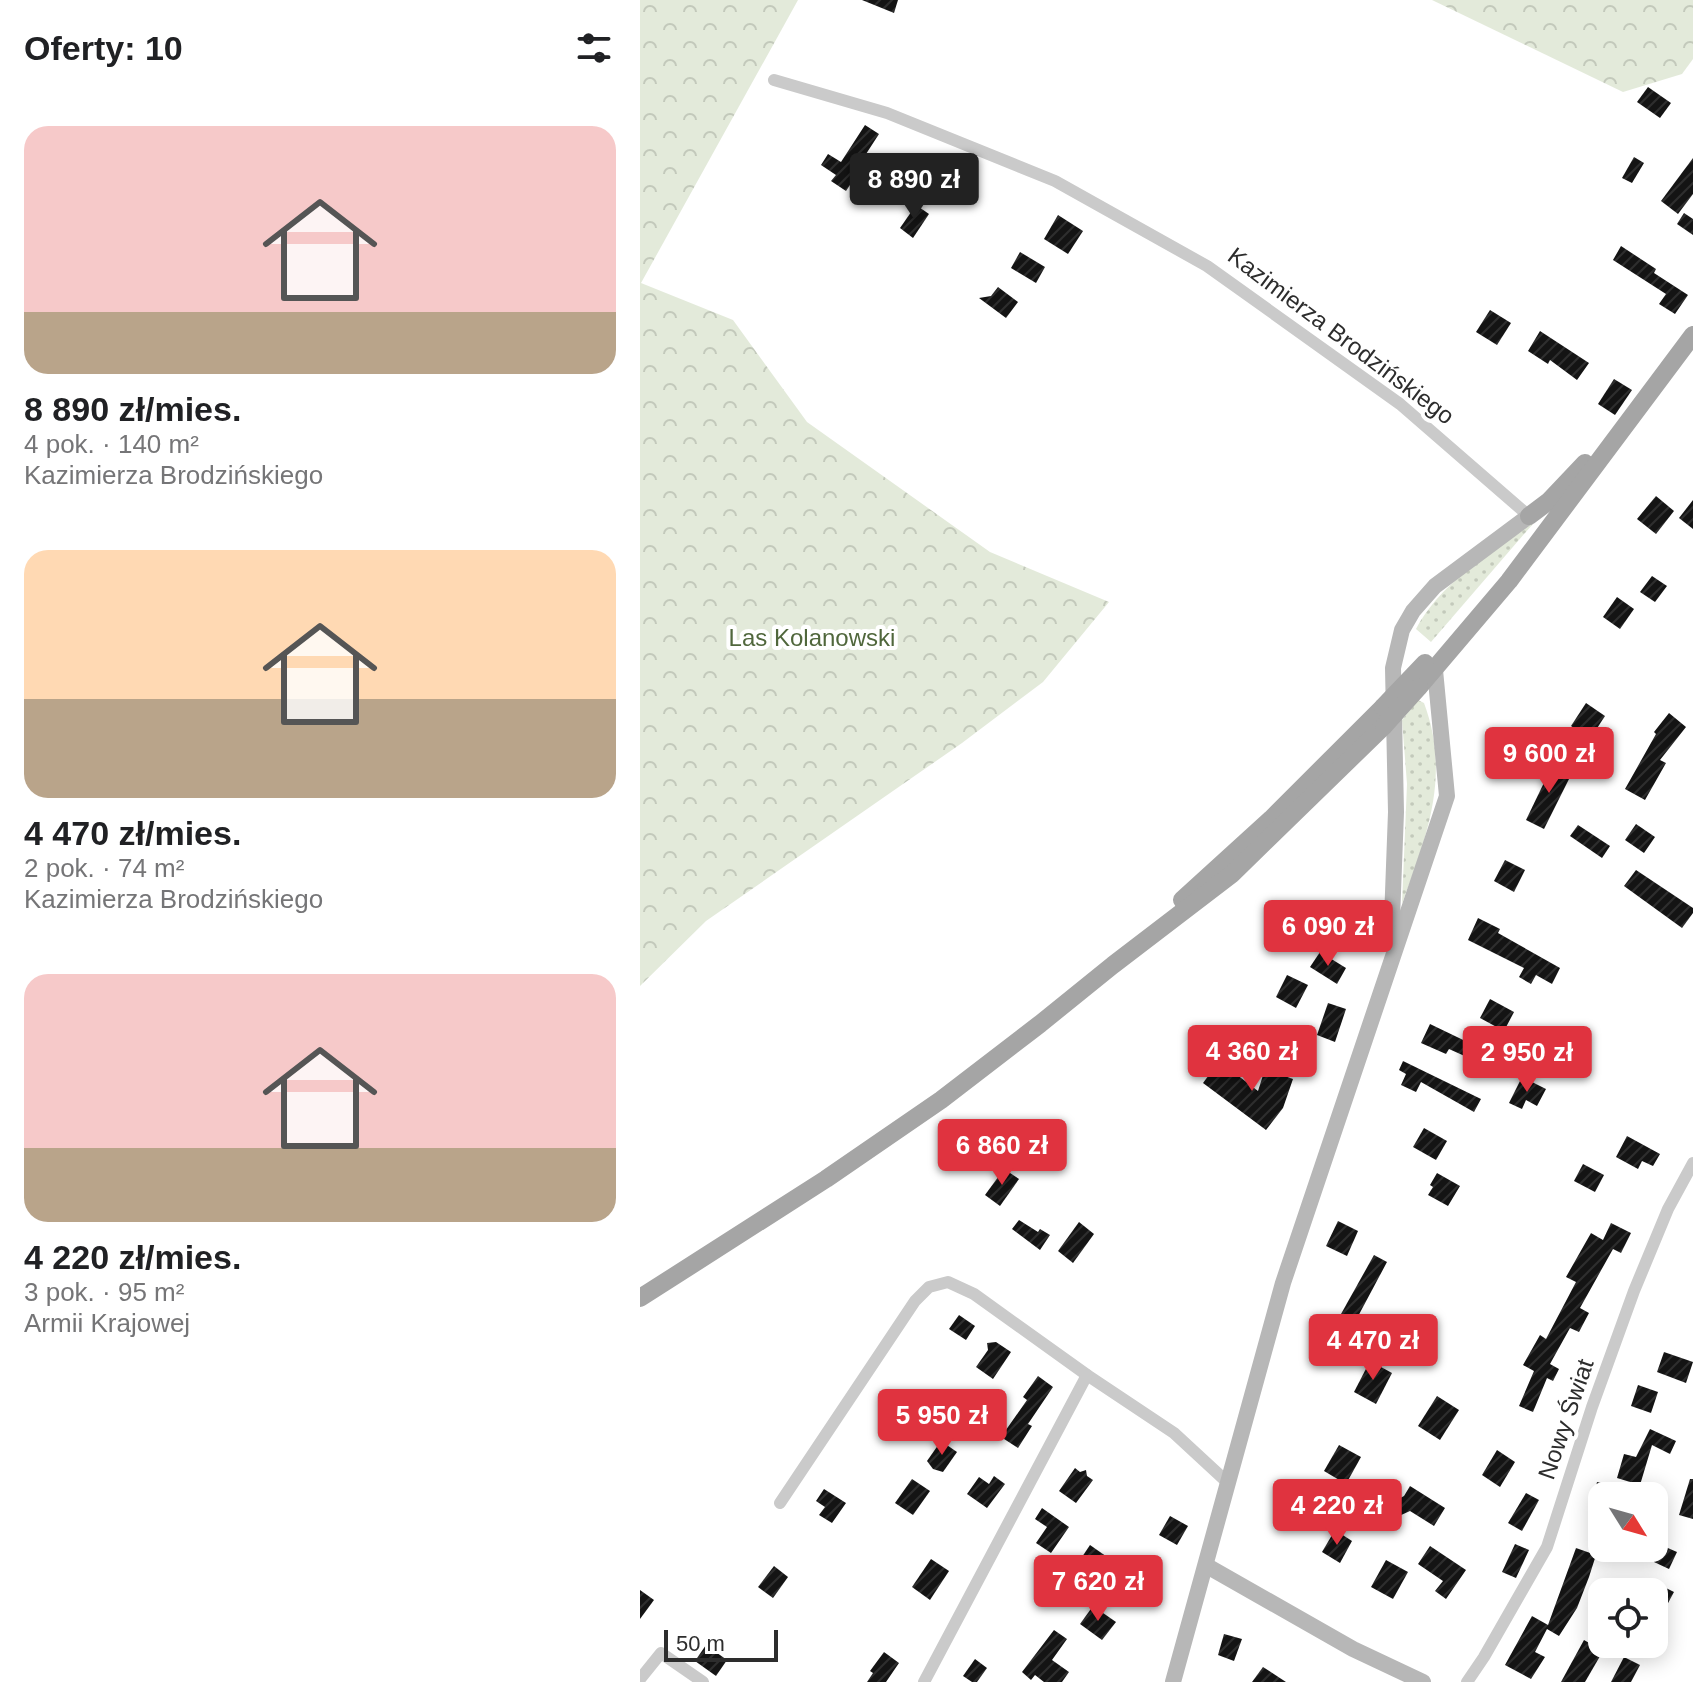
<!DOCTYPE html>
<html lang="pl">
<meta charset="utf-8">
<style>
:root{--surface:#fff;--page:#f2f2f2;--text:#202124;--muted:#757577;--accent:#e0333f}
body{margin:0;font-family:Helvetica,sans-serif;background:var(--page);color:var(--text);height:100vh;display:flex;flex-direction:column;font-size:30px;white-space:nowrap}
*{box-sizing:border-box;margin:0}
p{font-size:26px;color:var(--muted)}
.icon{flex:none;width:44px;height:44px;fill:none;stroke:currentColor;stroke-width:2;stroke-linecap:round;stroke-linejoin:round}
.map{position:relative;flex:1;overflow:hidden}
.details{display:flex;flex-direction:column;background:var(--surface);width:640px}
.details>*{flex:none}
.needle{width:52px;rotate:127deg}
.fabs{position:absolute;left:948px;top:1482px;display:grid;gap:16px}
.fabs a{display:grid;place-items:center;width:80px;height:80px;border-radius:16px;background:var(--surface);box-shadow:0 4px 20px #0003;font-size:40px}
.scale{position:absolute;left:24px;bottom:20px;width:114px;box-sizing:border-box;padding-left:8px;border:4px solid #2d2d2d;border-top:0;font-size:22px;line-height:28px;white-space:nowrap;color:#2d2d2d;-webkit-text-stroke:6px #fff;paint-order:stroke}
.price{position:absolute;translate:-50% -68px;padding:0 18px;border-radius:8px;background:var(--accent);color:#fff;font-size:26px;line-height:52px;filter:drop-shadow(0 2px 4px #0008)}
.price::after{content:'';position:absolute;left:50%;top:48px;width:24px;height:18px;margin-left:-12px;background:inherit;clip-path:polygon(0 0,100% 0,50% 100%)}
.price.selected{background:#222;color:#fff}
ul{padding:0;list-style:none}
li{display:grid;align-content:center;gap:16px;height:424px;padding:0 24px}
li span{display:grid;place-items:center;height:248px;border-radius:24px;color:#555}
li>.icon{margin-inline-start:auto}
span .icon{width:144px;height:144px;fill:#fffc;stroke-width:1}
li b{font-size:34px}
h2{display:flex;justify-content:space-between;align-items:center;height:96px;padding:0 24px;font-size:34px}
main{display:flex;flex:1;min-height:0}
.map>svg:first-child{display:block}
.grass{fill:url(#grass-dots)}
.forest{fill:url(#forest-crowns)}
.building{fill:url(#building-hatch)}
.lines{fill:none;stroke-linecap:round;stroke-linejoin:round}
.street{stroke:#cacaca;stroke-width:12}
.secondary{stroke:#b7b7b7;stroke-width:16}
.primary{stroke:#a5a5a5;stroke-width:18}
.primary-bridge{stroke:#a5a5a5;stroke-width:18}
.labels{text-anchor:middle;stroke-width:8;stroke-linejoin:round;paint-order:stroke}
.street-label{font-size:24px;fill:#2d2d2d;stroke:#fff}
.park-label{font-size:24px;fill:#50673c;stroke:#fff}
</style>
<main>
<section class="details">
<h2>Oferty: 10<svg class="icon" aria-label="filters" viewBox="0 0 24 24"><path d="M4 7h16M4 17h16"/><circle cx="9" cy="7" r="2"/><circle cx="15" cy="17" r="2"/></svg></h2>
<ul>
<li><span style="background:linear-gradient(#f6c9c9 75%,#b9a48a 0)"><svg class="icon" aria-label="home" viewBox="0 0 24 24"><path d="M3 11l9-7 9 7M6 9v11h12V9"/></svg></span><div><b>8 890 zł/mies.</b><p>4 pok. · 140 m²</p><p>Kazimierza Brodzińskiego</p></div></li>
<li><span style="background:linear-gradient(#ffd9b3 60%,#b9a48a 0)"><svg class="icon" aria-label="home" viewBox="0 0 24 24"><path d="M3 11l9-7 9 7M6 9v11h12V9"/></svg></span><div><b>4 470 zł/mies.</b><p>2 pok. · 74 m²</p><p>Kazimierza Brodzińskiego</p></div></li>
<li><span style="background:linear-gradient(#f6c9c9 70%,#b9a48a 0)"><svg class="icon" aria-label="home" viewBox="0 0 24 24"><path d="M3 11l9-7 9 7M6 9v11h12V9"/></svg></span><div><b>4 220 zł/mies.</b><p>3 pok. · 95 m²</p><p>Armii Krajowej</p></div></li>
</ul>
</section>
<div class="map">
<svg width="1053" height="1682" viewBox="0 0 1053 1682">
<defs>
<pattern id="grass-dots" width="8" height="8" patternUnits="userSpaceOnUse" patternTransform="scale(2)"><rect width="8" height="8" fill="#e3eada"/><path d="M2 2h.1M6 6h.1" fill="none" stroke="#c3c9bb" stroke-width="1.8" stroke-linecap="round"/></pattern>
<pattern id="forest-crowns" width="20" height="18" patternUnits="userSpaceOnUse" patternTransform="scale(2)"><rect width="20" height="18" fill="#e3eada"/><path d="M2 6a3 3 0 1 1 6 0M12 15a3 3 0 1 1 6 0" fill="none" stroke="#c3c9bb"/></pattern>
<pattern id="building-hatch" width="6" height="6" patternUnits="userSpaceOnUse" patternTransform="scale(2)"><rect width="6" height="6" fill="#141414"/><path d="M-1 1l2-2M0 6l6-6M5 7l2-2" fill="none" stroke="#2e2e2e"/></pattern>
</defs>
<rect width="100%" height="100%" fill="#fff"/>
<!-- grass -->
<g class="grass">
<path d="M904 511 791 642 776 629C800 582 862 544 904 511Z"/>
<path d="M778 700 784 703C811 775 787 836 762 904L767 784 762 720Z"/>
</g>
<!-- forest -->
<g class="forest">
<polygon points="0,0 158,0 1,283 93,320 167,422 350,552 469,602 403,682 322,743 66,921 0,986"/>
<polygon points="792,0 1053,0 1053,59 1042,74 983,92"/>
</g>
<!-- building -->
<g class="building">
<polygon points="222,0 258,0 254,13"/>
<polygon points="1008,87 1031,103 1020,118 997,102"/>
<polygon points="225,125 239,134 215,171 218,173 206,191 191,181 196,175 181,165 188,154 201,162"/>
<polygon points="994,157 1004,163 992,183 982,178"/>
<polygon points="1053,158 1053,194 1038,214 1021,201"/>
<polygon points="297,159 317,174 301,194 282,179"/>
<polygon points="276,205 289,214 273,238 260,228"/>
<polygon points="1044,213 1053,219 1053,235 1037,224"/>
<polygon points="418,215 443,231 428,254 404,239"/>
<polygon points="981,246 1016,269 1014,273 1048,295 1035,314 1019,304 1026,294 973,260"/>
<polygon points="380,252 405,267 396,283 371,268"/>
<polygon points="358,287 378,302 366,318 339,298 351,296"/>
<polygon points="850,310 871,323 857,345 836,332"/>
<polygon points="900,331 949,363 937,380 910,360 908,364 888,351"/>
<polygon points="974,379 992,390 975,415 958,404"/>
<polygon points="1016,496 1034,511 1016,534 997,519"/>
<polygon points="1053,500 1053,529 1039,518"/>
<polygon points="1012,576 1027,586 1015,602 1000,592"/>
<polygon points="977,597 994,609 980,629 963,617"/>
<polygon points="946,703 965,716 950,739 931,726"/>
<polygon points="1029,713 1046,727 1020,760 1026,763 1005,800 985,789 1016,734 1014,732"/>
<polygon points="914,762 933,771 904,829 886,820"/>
<polygon points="996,824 1015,837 1004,853 985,840"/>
<polygon points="938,825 970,846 962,858 930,836"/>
<polygon points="865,860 885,870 874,892 854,881"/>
<polygon points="996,870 1053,908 1053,913 1042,928 984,886"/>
<polygon points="838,918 860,929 858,933 920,968 912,984 896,975 891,984 879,977 884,968 828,940"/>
<polygon points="680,952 706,968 697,984 670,967"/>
<polygon points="647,975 668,985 656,1008 636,997"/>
<polygon points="850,999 874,1012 864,1031 840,1018"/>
<polygon points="688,1003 706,1009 695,1042 677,1035"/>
<polygon points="790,1024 844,1050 838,1062 809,1049 806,1054 781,1043"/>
<polygon points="579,1061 618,1091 625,1069 653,1079 643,1108 626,1130 563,1083"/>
<polygon points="763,1061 841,1099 834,1112 781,1082 776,1092 761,1085 766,1074 759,1070"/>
<polygon points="882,1077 906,1089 897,1106 886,1100 882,1109 869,1103"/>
<polygon points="784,1128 807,1141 796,1160 773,1147"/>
<polygon points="987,1136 1020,1154 1013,1166 1002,1161 998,1169 976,1157"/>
<polygon points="943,1164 964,1175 955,1192 934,1181"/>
<polygon points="364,1169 379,1179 360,1206 345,1195"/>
<polygon points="797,1173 820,1186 808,1206 788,1195 793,1187 790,1185"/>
<polygon points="379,1220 398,1232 400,1229 410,1235 400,1250 372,1229"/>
<polygon points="698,1221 718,1231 707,1256 686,1246"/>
<polygon points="439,1222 454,1234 433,1263 418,1251"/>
<polygon points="971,1223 991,1233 981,1253 973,1249 940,1308 949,1313 939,1332 930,1328 910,1364 919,1369 913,1381 907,1378 893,1412 879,1406 894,1371 883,1365 900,1335 906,1339 936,1282 926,1277 951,1233 963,1240"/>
<polygon points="734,1255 747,1262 715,1322 701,1314"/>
<polygon points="319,1315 335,1326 326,1340 309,1329"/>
<polygon points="356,1342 371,1352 353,1379 336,1367 348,1350 347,1343"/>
<polygon points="1024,1352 1053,1362 1046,1383 1017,1372"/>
<polygon points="730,1361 752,1373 736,1404 714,1392"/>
<polygon points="398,1376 413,1387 388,1424 392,1426 378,1448 361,1437 387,1400 383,1397"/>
<polygon points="998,1385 1018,1392 1011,1413 991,1406"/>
<polygon points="311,1391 329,1404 316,1423 297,1410"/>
<polygon points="797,1396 819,1410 800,1440 778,1426"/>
<polygon points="1010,1429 1036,1441 1030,1454 1012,1445 1000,1485 977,1478 984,1454 996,1457"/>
<polygon points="301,1441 317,1452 303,1472 293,1469 287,1461"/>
<polygon points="699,1445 721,1457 706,1484 684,1471"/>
<polygon points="857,1450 875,1462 860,1487 842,1475"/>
<polygon points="435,1468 440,1472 446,1470 447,1476 453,1480 436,1503 419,1491"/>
<polygon points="354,1476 365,1484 347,1508 327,1494 339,1477 349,1484"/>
<polygon points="272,1479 290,1491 273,1515 255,1503"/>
<polygon points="1050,1479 1053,1479 1053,1519 1039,1515"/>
<polygon points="957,1482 997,1492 996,1496 954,1496"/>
<polygon points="770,1486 805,1508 794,1526 770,1511 759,1516 753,1502 764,1496"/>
<polygon points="184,1489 206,1503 192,1523 179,1515 185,1507 176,1501"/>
<polygon points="886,1493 899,1500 882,1531 868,1523"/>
<polygon points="402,1508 429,1527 411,1553 396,1543 407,1527 395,1519"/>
<polygon points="530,1516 548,1526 537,1545 519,1535"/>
<polygon points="695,1530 712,1541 700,1563 682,1552"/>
<polygon points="1014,1542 1037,1552 1029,1569 1014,1562"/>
<polygon points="875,1544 889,1550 876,1578 862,1572"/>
<polygon points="450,1545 470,1559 454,1582 434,1569"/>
<polygon points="790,1546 826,1570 806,1599 795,1591 803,1581 778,1564"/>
<polygon points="936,1548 956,1555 949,1577 937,1608 919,1636 907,1629 895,1652 905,1657 891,1679 865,1665 892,1616 908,1625"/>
<polygon points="291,1559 309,1571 290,1600 272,1587"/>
<polygon points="746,1560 768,1572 753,1599 731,1587"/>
<polygon points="134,1566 148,1577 133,1598 118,1587"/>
<polygon points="1022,1586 1034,1592 1014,1629 1014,1601"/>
<polygon points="0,1590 14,1600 0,1619"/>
<polygon points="453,1606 476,1622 462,1640 440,1624"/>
<polygon points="414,1630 427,1639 412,1660 429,1672 422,1682 404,1682 395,1675 391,1680 382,1672"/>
<polygon points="584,1634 602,1639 594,1661 578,1655"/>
<polygon points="944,1640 963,1651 945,1682 921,1682"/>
<polygon points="66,1645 87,1660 76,1676 55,1661"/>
<polygon points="244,1652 259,1663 246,1682 227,1682 233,1673 230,1671"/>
<polygon points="984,1657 1000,1665 991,1682 971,1682"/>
<polygon points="335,1659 347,1668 337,1682 332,1682 323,1676"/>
<polygon points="623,1667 646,1682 612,1682"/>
</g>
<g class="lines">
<!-- street -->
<g class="street">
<polyline points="134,80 247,113 415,181 567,266 760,404 889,516"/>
<polyline points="140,1503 275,1301 289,1287 308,1282 334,1294 447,1375 534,1433 587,1482"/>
<polyline points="0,1679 21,1653 63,1682"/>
<polyline points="284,1682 447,1375"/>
<polyline points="827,1682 844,1657 907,1547 952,1407 994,1291 1028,1209 1053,1163"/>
</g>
<!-- secondary -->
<g class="secondary">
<polyline points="751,946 756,812 753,668 762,630 773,611 795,586 889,516"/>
<polyline points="567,1566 713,1649 783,1682"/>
<polyline points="533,1682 643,1283 807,796 795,670"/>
</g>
<!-- primary -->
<g class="primary">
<polyline points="889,516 909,501 945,463"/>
<polyline points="779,687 869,581 1053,335"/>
<polyline points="542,900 631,819 743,707"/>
<polyline points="0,1298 186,1179 301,1100 400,1024 473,965 592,874 744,726"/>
</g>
<!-- primary-bridge -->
<g class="primary-bridge">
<polyline points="743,707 785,663"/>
<polyline points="744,726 779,687"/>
</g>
</g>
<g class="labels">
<!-- street labels -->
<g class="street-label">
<text transform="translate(701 336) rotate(37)" y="8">Kazimierza Brodzińskiego</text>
<text transform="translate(926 1419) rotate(-71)" y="8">Nowy Świat</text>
</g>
<!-- park labels -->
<g class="park-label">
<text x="172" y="646">Las Kolanowski</text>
</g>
</g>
</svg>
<div class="fabs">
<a><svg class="needle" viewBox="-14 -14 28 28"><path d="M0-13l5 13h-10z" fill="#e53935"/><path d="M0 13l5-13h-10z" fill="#757577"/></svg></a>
<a><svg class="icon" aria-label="locate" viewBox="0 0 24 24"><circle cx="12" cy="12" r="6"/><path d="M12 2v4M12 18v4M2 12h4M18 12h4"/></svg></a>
</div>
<div class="scale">50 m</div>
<b class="price selected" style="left:274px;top:221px">8 890 zł</b>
<b class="price" style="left:909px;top:795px">9 600 zł</b>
<b class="price" style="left:688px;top:968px">6 090 zł</b>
<b class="price" style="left:612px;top:1093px">4 360 zł</b>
<b class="price" style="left:887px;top:1094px">2 950 zł</b>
<b class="price" style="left:362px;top:1187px">6 860 zł</b>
<b class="price" style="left:733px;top:1382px">4 470 zł</b>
<b class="price" style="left:302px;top:1457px">5 950 zł</b>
<b class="price" style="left:697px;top:1547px">4 220 zł</b>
<b class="price" style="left:458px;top:1623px">7 620 zł</b>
</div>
</main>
